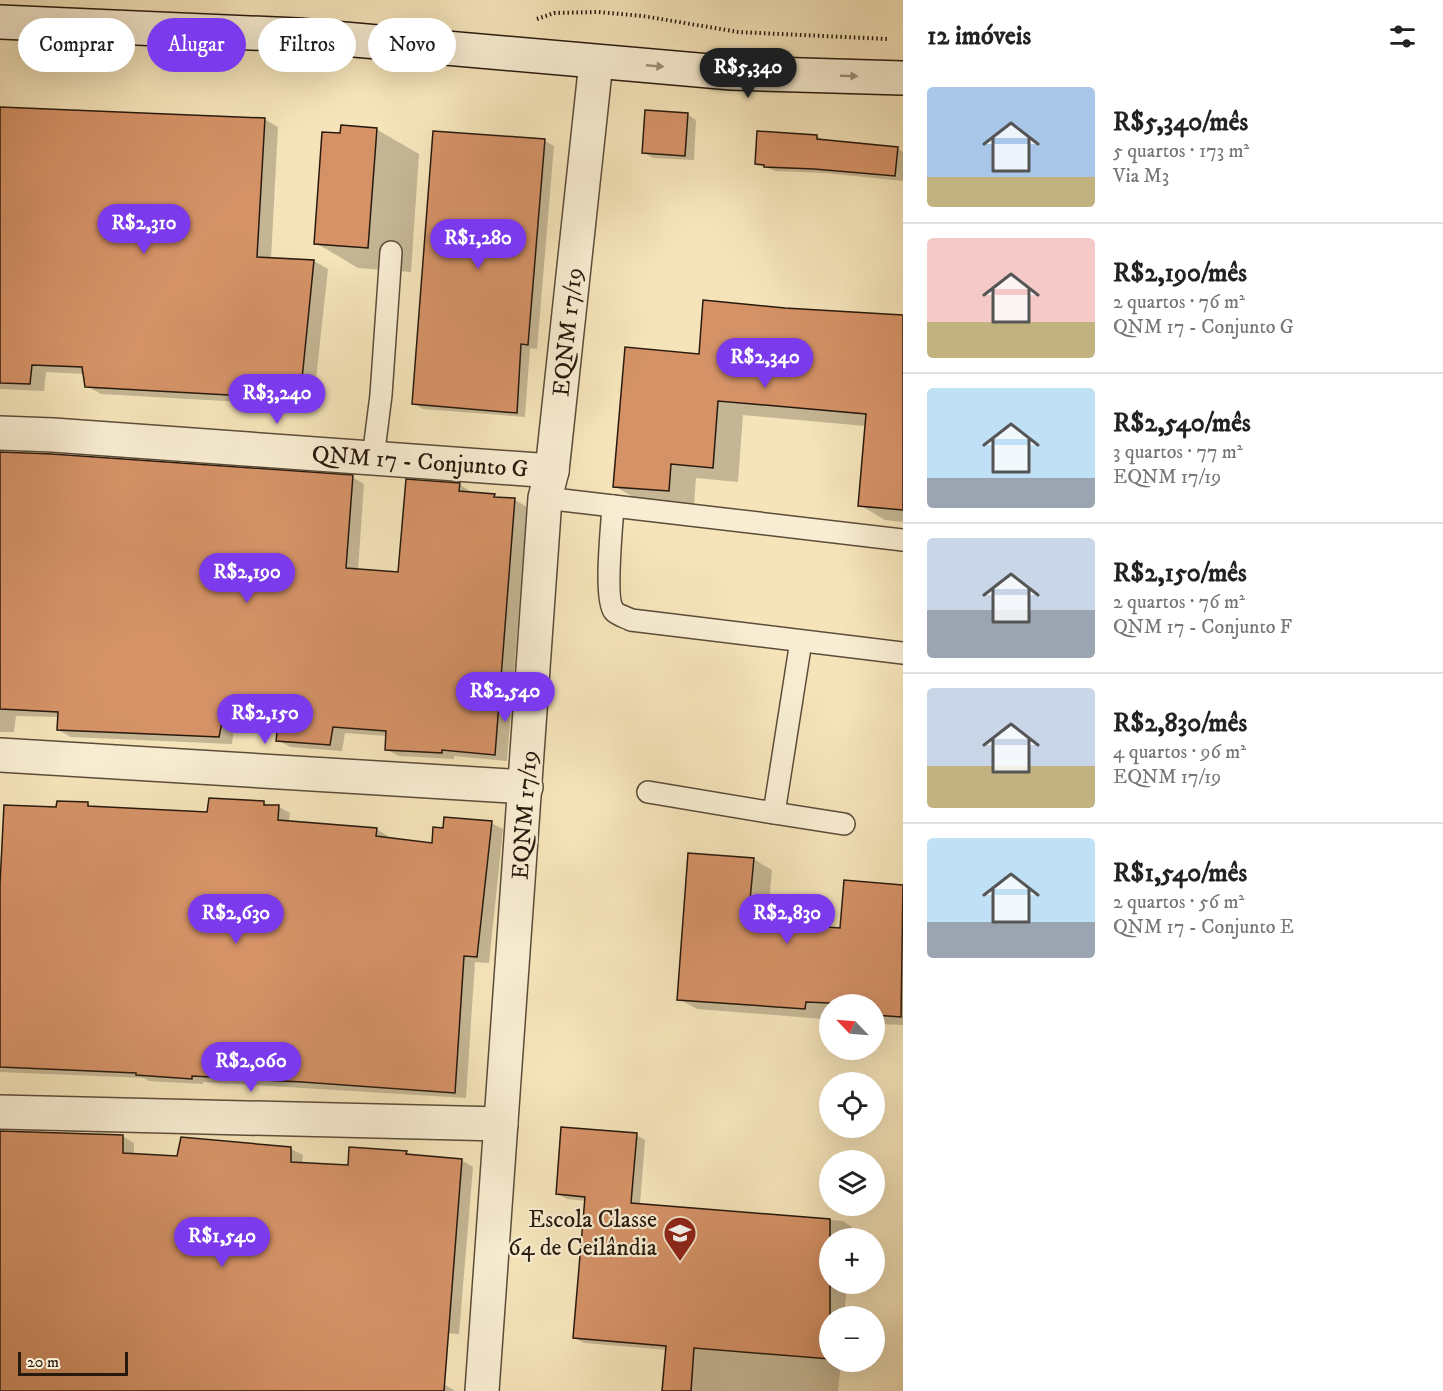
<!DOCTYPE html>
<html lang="pt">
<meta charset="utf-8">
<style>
:root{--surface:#fff;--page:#f6f6f6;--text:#222;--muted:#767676;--line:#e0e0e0;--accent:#7c3aed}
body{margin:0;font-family:"IM FELL DW Pica",serif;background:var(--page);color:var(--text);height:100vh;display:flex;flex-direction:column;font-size:22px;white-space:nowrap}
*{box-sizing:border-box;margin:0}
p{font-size:20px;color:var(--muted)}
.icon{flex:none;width:33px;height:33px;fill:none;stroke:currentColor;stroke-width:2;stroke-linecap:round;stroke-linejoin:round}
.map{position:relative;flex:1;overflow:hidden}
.sheet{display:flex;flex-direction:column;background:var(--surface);width:540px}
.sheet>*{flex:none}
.hud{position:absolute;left:18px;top:18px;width:570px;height:54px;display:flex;gap:12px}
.needle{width:39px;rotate:295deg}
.fabs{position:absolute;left:819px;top:994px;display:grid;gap:12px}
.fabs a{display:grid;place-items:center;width:66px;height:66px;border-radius:50%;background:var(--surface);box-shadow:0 6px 24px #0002;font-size:30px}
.scale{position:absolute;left:18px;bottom:15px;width:110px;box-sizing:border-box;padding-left:6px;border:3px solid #28190d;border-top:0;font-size:16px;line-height:21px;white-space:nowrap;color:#28190d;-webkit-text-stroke:4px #f8edd2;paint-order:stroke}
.price{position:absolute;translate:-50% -51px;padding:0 14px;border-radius:21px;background:var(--accent);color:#fff;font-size:20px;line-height:39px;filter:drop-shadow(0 2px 3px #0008)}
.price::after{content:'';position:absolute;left:50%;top:36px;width:18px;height:14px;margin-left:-9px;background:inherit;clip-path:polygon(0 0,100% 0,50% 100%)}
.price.selected{background:#222;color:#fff}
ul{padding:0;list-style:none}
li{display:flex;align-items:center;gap:18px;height:150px;padding:0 24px}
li+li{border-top:2px solid var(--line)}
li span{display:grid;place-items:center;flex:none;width:168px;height:120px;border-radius:6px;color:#555}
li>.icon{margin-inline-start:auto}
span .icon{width:72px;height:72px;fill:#fffc;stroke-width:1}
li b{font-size:26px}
h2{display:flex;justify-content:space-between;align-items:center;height:72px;padding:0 24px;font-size:26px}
.tag{padding:0 21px;border-radius:27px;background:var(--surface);box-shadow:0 6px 24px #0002;font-size:21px;line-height:54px}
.tag.selected{background:var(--accent);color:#fff}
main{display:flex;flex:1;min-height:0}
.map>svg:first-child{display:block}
.shadow{fill:#0003}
.building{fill:#d59267;stroke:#28190d;stroke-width:1.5}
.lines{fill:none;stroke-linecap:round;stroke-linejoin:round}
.lane-casing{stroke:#5b4c38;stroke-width:24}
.street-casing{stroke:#5b4c38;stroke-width:36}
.secondary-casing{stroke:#28190d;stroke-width:36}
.path{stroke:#28190d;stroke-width:4;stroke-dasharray:1.5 3;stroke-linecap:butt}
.lane{stroke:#f8edd2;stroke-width:21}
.street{stroke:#f8edd2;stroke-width:33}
.secondary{stroke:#f8edd2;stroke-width:33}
.oneway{fill:#9a8e79}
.labels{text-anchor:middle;stroke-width:4.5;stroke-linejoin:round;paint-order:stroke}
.street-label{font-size:24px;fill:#28190d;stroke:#f8edd2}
.poi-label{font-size:24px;fill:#28190d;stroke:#f8edd2;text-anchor:end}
</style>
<main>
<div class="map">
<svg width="903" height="1391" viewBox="0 0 903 1391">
<rect width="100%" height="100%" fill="#f5e4ba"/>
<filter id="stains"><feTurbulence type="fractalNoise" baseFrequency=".00333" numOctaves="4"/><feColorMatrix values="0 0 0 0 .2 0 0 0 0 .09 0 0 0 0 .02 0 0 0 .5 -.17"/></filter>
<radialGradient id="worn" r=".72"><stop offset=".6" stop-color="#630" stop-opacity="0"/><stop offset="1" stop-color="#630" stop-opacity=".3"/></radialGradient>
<!-- shadow -->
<g class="shadow">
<polygon points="0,109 264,119 278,127 271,259 314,261 328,269 313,406 101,394 87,386 85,374 46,372 44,391 0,389"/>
<polygon points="687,114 696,120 694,160 653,158 643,152"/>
<polygon points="376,129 419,154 411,272 358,268 316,243 341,135"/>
<polygon points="817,136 826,142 898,149 903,152 903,181 825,173 775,171 756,163"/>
<polygon points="545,141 554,146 537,349 530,348 525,417 423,409 414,403"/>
<polygon points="785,309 903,317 903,522 885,520 860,505 866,426 743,415 738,482 696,478 694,505 640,501 614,486 700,356"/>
<polygon points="0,453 352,477 364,484 358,570 400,573 460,485 472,492 472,494 515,500 527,507 507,761 454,756 454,759 399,756 386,749 387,736 345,733 342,751 290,747 278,740 279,730 234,728 232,744 71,737 58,730 59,717 16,716 14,732 0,732"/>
<polygon points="264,803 271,807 279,807 290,813 289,822 376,829 388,836 387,839 434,845 444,830 491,823 503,829 489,963 475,962 466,1098 203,1082 203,1084 149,1081 144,1078 0,1072 0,886 58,808 87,804 95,808 208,814"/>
<polygon points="753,859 772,870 767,924 842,929 846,882 903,886 903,1025 881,1024 874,1020 874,1005 830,1005 830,1012 824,1012 824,1019 697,1009 679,999"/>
<polygon points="0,1131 122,1136 134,1143 134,1155 178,1157 291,1149 303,1155 302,1164 349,1167 350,1148 407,1153 413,1156 461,1160 473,1167 459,1334 381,1328 444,1384 455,1391 0,1391"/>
<polygon points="636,1135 645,1140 640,1205 843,1221 852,1227 851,1239 830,1239 830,1284 847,1284 844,1317 830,1317 830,1362 841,1362 838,1391 664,1391 667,1350 584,1343 575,1338 586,1201 567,1199 558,1194"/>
</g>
<!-- building -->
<g class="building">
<polygon points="0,107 265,118 257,257 314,260 300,399 85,387 82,367 32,365 30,384 0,383"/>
<polygon points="645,110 688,113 685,156 642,153"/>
<polygon points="341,125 377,128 368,248 314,244 322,132 340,133"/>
<polygon points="433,131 545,139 528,345 521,344 517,413 412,404"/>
<polygon points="757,131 817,135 817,139 898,147 895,176 814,169 764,167 764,165 755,164"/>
<polygon points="703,300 785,308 903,315 903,510 858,506 866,414 718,401 713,468 671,464 669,491 613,487 625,347 699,354"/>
<polygon points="0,452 52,454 353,475 346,568 398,572 406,479 460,483 459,491 495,494 494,497 515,498 495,755 442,750 442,753 385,750 386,731 333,727 330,745 276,741 278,725 222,722 219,737 57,730 58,712 0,709"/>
<polygon points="209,798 264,801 264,805 279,805 278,820 377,828 376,836 432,843 433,827 443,828 444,817 492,821 477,957 464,956 455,1093 302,1082 192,1076 192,1079 136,1075 136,1073 0,1067 0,884 4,805 56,807 57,801 88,802 88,806 207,812"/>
<polygon points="688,853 754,858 748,921 840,928 844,880 903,885 901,1017 874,1015 874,1005 806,1002 805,1009 677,1000"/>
<polygon points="561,1127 637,1133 631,1203 830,1219 830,1359 694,1348 691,1391 662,1391 666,1346 573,1338 585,1197 556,1194"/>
<polygon points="0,1131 123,1135 123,1153 177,1156 181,1137 291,1147 291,1162 348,1165 349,1147 407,1151 406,1154 462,1159 444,1391 0,1391"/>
</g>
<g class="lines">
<defs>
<g id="lane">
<polyline points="373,458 381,395 391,252"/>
<polyline points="545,498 903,540"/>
<path d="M613 506C612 525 604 599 614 611 617 615 626 617 631 620L903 653"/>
<polyline points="648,792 774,813 801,641"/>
<polyline points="774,813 844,824"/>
</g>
<g id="street">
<polyline points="0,433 53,435 552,471"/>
<polyline points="0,755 526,787"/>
<polyline points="0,1112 501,1124"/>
<polyline points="482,1391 545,498 552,471 596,62"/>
</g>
<polyline id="secondary" points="0,22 298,35 732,73 903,78"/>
</defs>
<!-- lane casing -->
<use href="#lane" class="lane-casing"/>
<!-- street casing -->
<use href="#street" class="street-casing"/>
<!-- secondary casing -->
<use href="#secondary" class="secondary-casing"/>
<!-- path -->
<polyline class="path" points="537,19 554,13 598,12 643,16 738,32 887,39"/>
<!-- lane -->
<use href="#lane" class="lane"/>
<!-- street -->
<use href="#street" class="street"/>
<!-- secondary -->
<use href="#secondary" class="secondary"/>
</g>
<!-- one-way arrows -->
<defs><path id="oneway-solid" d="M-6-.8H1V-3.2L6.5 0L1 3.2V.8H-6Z" transform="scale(1.5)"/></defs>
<g class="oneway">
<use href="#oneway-solid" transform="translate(655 66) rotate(5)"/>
<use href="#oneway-solid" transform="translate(849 76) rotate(2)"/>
</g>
<!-- icons -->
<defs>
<symbol id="school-pin" viewBox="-11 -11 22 30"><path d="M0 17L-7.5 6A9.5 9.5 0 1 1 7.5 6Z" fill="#8f2418" stroke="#f8edd2"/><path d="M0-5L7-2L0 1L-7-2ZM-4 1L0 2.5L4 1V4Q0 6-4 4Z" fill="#fff"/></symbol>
</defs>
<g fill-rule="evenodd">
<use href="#school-pin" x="661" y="1214" width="38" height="52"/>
</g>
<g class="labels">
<!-- street labels -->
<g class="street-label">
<text transform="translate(567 332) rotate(-84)" y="8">EQNM 17/19</text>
<text transform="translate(420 461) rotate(4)" y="8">QNM 17 - Conjunto G</text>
<text transform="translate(524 815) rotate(-86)" y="8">EQNM 17/19</text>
</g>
<!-- poi labels -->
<g class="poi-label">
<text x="657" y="1227">Escola Classe<tspan x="657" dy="28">64 de Ceilândia</tspan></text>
</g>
</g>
<rect width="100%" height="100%" filter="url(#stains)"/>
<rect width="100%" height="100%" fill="url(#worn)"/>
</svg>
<div class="fabs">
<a><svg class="needle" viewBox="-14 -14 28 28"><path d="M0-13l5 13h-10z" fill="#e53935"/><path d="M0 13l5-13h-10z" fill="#767676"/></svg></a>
<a><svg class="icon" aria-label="locate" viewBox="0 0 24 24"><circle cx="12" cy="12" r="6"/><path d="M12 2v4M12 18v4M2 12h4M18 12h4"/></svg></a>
<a><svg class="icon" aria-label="layers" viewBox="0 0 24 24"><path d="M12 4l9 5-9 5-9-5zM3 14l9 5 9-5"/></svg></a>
<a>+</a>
<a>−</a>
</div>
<div class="scale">20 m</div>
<b class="price selected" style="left:748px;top:99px">R$5,340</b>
<b class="price" style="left:144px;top:255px">R$2,310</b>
<b class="price" style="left:478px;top:270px">R$1,280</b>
<b class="price" style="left:765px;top:389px">R$2,340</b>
<b class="price" style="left:277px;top:425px">R$3,240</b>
<b class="price" style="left:247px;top:604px">R$2,190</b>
<b class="price" style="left:505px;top:723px">R$2,540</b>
<b class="price" style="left:265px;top:745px">R$2,150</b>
<b class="price" style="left:236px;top:945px">R$2,630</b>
<b class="price" style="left:787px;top:945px">R$2,830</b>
<b class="price" style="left:251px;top:1093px">R$2,060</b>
<b class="price" style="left:222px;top:1268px">R$1,540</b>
<div class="hud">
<a class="tag">Comprar</a>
<a class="tag selected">Alugar</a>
<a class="tag">Filtros</a>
<a class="tag">Novo</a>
</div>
</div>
<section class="sheet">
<h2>12 imóveis<svg class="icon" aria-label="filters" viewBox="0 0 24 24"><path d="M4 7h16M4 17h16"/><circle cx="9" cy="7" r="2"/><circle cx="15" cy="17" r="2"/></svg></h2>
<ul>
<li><span style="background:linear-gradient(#a9c7e8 75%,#c2b280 0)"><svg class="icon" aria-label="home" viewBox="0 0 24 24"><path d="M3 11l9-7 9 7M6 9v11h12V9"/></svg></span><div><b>R$5,340/mês</b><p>5 quartos · 173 m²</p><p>Via M3</p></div></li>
<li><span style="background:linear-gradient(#f6c9c9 70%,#c2b280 0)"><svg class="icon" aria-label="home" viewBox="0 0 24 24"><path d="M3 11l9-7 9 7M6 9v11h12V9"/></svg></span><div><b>R$2,190/mês</b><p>2 quartos · 76 m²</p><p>QNM 17 - Conjunto G</p></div></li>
<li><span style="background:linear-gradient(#bfe0f5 75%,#9aa5b1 0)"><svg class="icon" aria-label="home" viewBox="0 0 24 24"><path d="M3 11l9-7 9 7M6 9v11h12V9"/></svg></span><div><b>R$2,540/mês</b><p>3 quartos · 77 m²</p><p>EQNM 17/19</p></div></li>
<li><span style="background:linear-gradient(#c9d6e8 60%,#9aa5b1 0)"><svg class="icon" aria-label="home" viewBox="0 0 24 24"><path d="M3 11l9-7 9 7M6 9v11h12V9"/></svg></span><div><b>R$2,150/mês</b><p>2 quartos · 76 m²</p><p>QNM 17 - Conjunto F</p></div></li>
<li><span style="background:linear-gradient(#c9d6e8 65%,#c2b280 0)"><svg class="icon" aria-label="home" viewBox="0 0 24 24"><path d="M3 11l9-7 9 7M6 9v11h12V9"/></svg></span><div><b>R$2,830/mês</b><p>4 quartos · 96 m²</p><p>EQNM 17/19</p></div></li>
<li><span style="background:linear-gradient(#bfe0f5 70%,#9aa5b1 0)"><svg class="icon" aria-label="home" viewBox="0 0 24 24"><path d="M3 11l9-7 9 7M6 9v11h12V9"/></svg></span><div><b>R$1,540/mês</b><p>2 quartos · 56 m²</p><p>QNM 17 - Conjunto E</p></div></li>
</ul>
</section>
</main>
